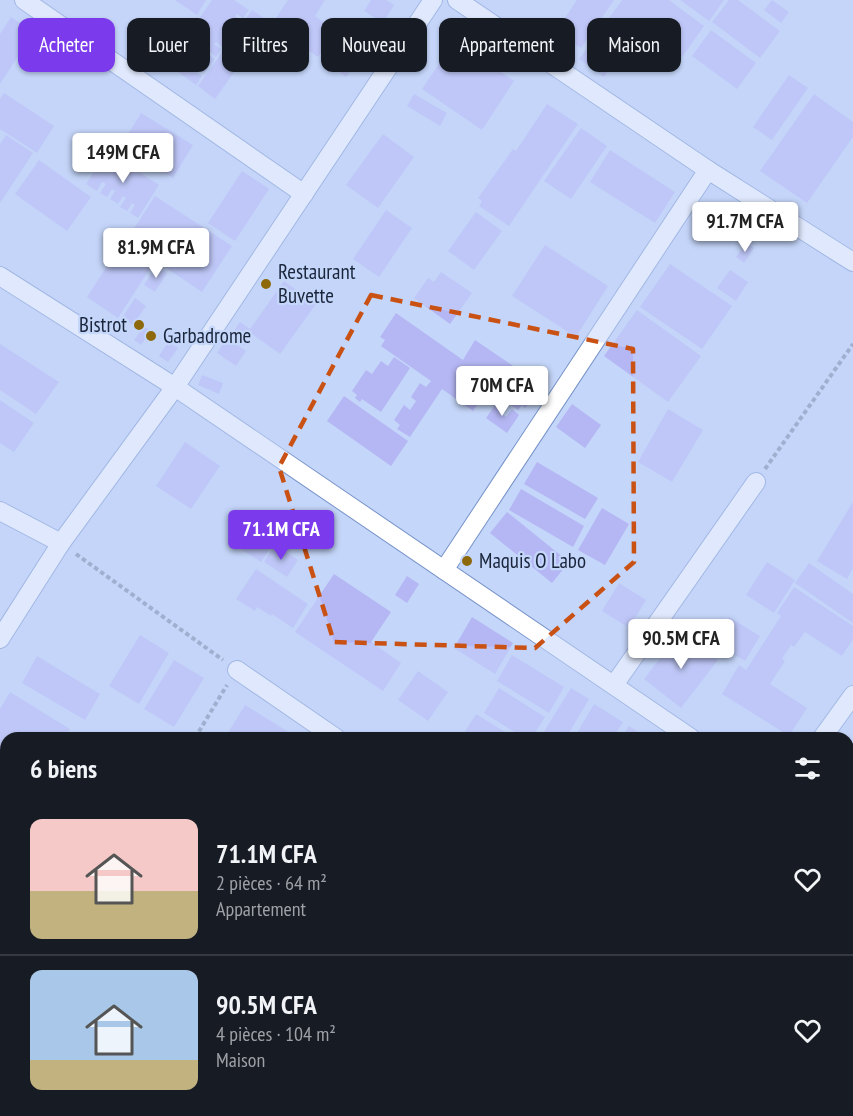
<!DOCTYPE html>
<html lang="fr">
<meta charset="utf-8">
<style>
:root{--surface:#171b24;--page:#20242c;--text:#f1f3f6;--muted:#9ea1a6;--line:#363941;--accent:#7c3aed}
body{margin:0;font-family:"PT Sans Narrow",sans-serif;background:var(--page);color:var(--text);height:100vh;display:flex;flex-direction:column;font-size:22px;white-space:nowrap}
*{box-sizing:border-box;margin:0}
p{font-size:20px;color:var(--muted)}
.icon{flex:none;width:33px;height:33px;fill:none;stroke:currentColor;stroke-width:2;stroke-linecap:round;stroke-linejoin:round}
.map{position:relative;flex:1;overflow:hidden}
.side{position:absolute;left:0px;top:732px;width:854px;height:384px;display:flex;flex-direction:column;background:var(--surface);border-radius:18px 18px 0 0;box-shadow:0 2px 4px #0004}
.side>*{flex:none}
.guide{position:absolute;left:18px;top:18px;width:818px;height:54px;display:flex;gap:12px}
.price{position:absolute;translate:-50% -51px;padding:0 14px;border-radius:6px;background:#fff;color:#222;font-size:20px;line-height:39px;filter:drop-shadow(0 2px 3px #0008)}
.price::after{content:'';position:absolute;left:50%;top:36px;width:18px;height:14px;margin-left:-9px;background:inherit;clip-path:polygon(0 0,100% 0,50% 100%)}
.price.selected{background:var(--accent);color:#fff}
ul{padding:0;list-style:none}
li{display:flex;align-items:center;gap:18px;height:150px;padding:0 30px}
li+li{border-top:2px solid var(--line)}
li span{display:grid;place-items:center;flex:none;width:168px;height:120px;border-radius:12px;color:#555}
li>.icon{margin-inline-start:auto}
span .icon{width:72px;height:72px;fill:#fffc;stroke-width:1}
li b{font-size:26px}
h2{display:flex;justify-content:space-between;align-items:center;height:72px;padding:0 30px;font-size:26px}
.chip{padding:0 21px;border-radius:12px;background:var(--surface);box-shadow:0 2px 4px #0004;font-size:21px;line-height:54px}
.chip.selected{background:var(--accent);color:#fff}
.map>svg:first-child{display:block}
.building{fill:#b5b7f4}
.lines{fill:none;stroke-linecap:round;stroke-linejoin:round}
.street-casing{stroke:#7793c9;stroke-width:20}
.path{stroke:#73829e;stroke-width:4;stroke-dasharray:4.5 3;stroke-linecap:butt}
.street{stroke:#fff;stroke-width:18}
.marked{fill:none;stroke:#c95113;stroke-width:4.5;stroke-dasharray:12 8;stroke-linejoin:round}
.poi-dot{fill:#8e690c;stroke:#c4d6f9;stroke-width:2}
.labels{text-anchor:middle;stroke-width:4.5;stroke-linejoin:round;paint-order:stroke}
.poi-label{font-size:21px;fill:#1a253b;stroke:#c4d6f9;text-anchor:start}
</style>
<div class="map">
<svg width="853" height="1116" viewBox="0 0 853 1116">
<rect width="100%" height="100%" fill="#c4d6f9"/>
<!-- building -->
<g class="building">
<polygon points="175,0 206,0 197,15"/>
<polygon points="212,0 234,0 249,10 243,18 237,14 235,16 241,21 237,27 230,23 228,25 235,30 230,38 223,32 221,35 228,39 223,47 216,42 214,44 221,49 216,57 210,52 208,54 215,59 204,73 199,68 196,72 202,76 196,85 167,64"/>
<polygon points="288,0 325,0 315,16 365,51 346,77 331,66 336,59 323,50 318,57 303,47 308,40 297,32 292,39 277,28 281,21 276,18"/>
<polygon points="371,0 386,0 394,5 383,23 364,11"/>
<polygon points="577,0 614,0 581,48 556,31"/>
<polygon points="622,0 669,0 704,26 682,57 640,26 604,77 579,59"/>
<polygon points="680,0 724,0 709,21"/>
<polygon points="729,0 738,0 780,31 760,58 712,22"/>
<polygon points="772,0 789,12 781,23 764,10"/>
<polygon points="252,10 270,22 215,99 198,86"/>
<polygon points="11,17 34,32 0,84 0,34"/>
<polygon points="711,30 756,63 737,89 692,56"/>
<polygon points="455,40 514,81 482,130 422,89"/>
<polygon points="789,75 808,88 772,140 753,127"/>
<polygon points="4,93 54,126 37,153 0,129 0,99"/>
<polygon points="414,94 447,113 440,126 407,106"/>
<polygon points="814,94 853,122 853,137 807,203 760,171"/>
<polygon points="547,104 578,124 509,226 479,206 482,201 478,198 513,149 516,151"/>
<polygon points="141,113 193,145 173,178 121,146"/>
<polygon points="581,128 607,146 571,199 544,181"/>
<polygon points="383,134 414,157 378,208 346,185"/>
<polygon points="6,135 33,153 0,203 0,144"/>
<polygon points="610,150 675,192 655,223 590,182"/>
<polygon points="107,151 159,185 138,218 130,213 135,205 132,203 127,211 120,207 126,198 123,196 118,204 110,199 115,191 112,189 107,197 100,193 106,184 102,182 97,191 86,184"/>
<polygon points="39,160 91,197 67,231 15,194"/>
<polygon points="242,171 269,189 235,241 208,223"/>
<polygon points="155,196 232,246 202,292 126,241"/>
<polygon points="386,210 412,228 379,277 353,259"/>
<polygon points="476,212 502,231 474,270 448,251"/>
<polygon points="122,243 153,264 118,318 87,297"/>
<polygon points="746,243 754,248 744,263 736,257"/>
<polygon points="545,245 608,286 576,337 512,296"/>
<polygon points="670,264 732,306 702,349 640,307"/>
<polygon points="156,266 167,273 155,292 144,285"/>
<polygon points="730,270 748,282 736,301 717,288"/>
<polygon points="441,272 472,293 450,324 414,298 428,278 434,282"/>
<polygon points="284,281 316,304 280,354 252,334 244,346 230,336 240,322 250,329"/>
<polygon points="135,298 146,306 133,325 122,318"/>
<polygon points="637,310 701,356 668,402 604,356"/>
<polygon points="396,313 463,360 475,340 541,385 525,408 522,405 518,410 500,398 504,393 499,390 496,395 482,385 485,380 483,379 479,385 487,390 473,411 442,389 410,437 397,429 400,425 394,420 404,405 410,410 416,401 411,397 420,383 426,387 431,381 381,346 385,340 380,337"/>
<polygon points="144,326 151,331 141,345 134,340"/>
<polygon points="227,338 246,351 236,366 217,353"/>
<polygon points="168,342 178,348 168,362 159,356"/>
<polygon points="0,344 59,382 36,414 0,390"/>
<polygon points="394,357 410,368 381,412 362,399 360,402 355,398 357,395 352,391 366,370 372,374 381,361 388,366"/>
<polygon points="202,375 223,383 219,394 198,385"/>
<polygon points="344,396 408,441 391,466 327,421"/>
<polygon points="494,397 505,406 501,413 506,417 512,409 519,415 507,433 486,418 496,404 491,401"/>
<polygon points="0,400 34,423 14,452 0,443"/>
<polygon points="572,404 601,425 585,448 556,427"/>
<polygon points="668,409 703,430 672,482 638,462"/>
<polygon points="185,442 220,466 191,509 156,486"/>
<polygon points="537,462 598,498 585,519 524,484"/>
<polygon points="521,489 584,526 573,547 509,510"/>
<polygon points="853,502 853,568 847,579 817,561"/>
<polygon points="602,508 629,524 605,565 578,550"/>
<polygon points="507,512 569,562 552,583 490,533"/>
<polygon points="263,518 282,531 261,562 242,550"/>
<polygon points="275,544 298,560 287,577 264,562"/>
<polygon points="767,562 795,580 774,613 746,595"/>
<polygon points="809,563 853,594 853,623 795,583"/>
<polygon points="256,569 308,604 293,628 272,614 271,616 257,607 255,611 236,599"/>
<polygon points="334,574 391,612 371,642 401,663 383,691 295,632"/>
<polygon points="407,576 419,584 407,603 395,595"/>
<polygon points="619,583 646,600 629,628 602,611"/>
<polygon points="794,587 853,626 853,639 842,656 805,632 794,647 791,645 782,659 785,661 770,684 807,708 789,736 722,694 739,665 746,670 781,616 777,613"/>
<polygon points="472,617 513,643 495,674 454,648"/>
<polygon points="729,617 760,636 745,661 713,642"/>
<polygon points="681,631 718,660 681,708 644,679"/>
<polygon points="140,635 169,653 139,704 109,686"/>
<polygon points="512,655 564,687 549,713 497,681"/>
<polygon points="37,656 100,694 85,720 22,683"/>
<polygon points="174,660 204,678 174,727 144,709"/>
<polygon points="418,671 448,692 428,721 398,700"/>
<polygon points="499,688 545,717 532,738 524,738 484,713"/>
<polygon points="571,688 589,699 566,738 540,738"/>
<polygon points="10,692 70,729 65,738 6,738 6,755 0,751 0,709"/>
<polygon points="594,704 623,722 613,738 574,738"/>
<polygon points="245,705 298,738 228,738 226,736"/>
<polygon points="476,714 515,738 461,738"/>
<polygon points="629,726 647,738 621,738"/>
<polygon points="0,773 6,777 6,829 0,825"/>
<polygon points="6,839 5,882 6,905 0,901 0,848"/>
<polygon points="848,942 853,946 853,978 848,987"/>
<polygon points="848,1017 853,1020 853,1074 848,1070"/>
<polygon points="29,1110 41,1110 37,1116"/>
<polygon points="213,1110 252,1110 248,1116 212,1116 210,1115"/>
<polygon points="374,1110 450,1110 446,1116 370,1116"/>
<polygon points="455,1110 471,1110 481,1116 452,1116"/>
<polygon points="509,1110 518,1116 505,1116"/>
<polygon points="616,1110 675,1110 685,1116 616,1116 614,1114"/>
<polygon points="683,1110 714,1110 709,1116 691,1116"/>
<polygon points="721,1110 764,1110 760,1116 717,1116"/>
</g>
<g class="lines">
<defs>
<g id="street">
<polyline points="24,0 304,194"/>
<polyline points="457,0 708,170 853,262"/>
<polyline points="0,276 175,387 691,738"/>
<polyline points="0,511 61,543"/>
<polyline points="444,570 708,170"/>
<polyline points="0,639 61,543 175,387 433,0"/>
<polyline points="237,670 336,738"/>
<polyline points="614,685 756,482"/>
<polyline points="822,738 853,695"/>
<polyline points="848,844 853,848"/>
<polyline points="0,1015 6,1019"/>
<polyline points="147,1110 156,1116"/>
<polyline points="523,1110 532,1116"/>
<polyline points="567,1116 571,1110"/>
</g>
</defs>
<!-- street casing -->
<use href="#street" class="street-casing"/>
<!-- path -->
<g class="path">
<polyline points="765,469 853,344"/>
<polyline points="76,554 223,660"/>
<polyline points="195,738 227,685"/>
</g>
<!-- street -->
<use href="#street" class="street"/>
</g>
<!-- marked area -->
<path d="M0 0H853V1116H0ZM371 295 633 349 634 562 535 648 334 642 279 467Z" fill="#c4d6f9" fill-opacity=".55" fill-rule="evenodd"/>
<path class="marked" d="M371 295 633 349 634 562 535 648 334 642 279 467Z"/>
<!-- markers -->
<g class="poi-dot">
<circle cx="266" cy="284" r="6"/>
<circle cx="139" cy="325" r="6"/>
<circle cx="151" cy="336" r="6"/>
<circle cx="467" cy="561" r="6"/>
</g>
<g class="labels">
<!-- poi labels -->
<g class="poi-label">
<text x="278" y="279">Restaurant<tspan x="278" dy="24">Buvette</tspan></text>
<text x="127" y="332" text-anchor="end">Bistrot</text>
<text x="163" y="343">Garbadrome</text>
<text x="479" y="568">Maquis O Labo</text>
</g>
</g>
</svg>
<b class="price" style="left:123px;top:184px">149M CFA</b>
<b class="price" style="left:745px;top:253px">91.7M CFA</b>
<b class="price" style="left:156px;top:279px">81.9M CFA</b>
<b class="price" style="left:502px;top:417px">70M CFA</b>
<b class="price selected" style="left:281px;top:561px">71.1M CFA</b>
<b class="price" style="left:681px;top:670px">90.5M CFA</b>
<div class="guide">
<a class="chip selected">Acheter</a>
<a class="chip">Louer</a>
<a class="chip">Filtres</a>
<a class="chip">Nouveau</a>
<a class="chip">Appartement</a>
<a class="chip">Maison</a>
</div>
<section class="side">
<h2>6 biens<svg class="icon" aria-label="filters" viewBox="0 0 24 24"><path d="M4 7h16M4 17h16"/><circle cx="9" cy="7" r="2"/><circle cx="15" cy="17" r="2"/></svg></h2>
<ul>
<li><span style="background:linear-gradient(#f6c9c9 60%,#c2b280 0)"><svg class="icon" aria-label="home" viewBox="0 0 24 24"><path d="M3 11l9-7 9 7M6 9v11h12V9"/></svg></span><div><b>71.1M CFA</b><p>2 pièces · 64 m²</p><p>Appartement</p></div><svg class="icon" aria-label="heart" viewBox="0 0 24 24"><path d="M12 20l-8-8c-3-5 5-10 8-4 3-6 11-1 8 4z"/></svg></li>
<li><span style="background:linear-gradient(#a9c7e8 75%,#c2b280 0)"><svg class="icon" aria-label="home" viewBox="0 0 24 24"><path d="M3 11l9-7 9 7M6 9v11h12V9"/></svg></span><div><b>90.5M CFA</b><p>4 pièces · 104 m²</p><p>Maison</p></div><svg class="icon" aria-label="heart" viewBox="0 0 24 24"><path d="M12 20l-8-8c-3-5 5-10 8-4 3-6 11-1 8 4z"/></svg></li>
</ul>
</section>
</div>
